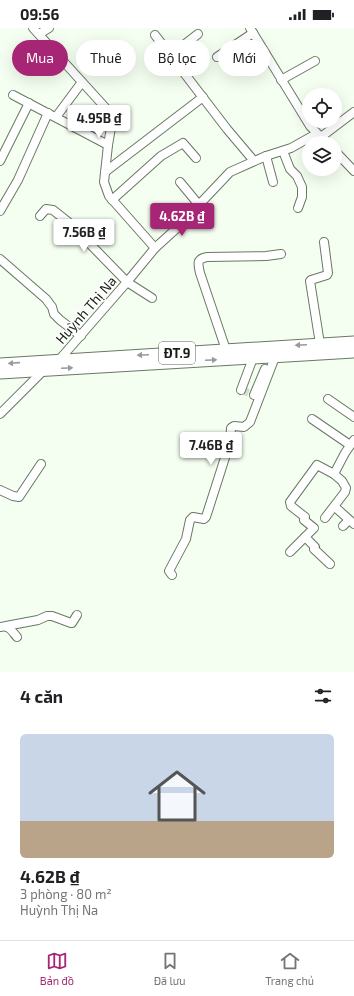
<!DOCTYPE html>
<html lang="vi">
<meta charset="utf-8">
<style>
:root{--surface:#fff;--page:#f2f2f2;--text:#202124;--muted:#757577;--line:#e0e0e0;--accent:#a62574}
body{margin:0;font-family:"Exo 2",sans-serif;background:var(--page);color:var(--text);height:100vh;display:flex;flex-direction:column;font-size:15px;white-space:nowrap}
*{box-sizing:border-box;margin:0}
p{font-size:13px;color:var(--muted)}
.icon{flex:none;width:22px;height:22px;fill:none;stroke:currentColor;stroke-width:2;stroke-linecap:round;stroke-linejoin:round}
.map{position:relative;height:644px;overflow:hidden}
.details{display:flex;flex-direction:column;background:var(--surface);flex:1}
.details>*{flex:none}
.guide{position:absolute;left:12px;top:12px;width:330px;height:36px;display:flex;gap:8px}
.buttons{position:absolute;left:302px;top:60px;display:grid;gap:8px}
.buttons a{display:grid;place-items:center;width:40px;height:40px;border-radius:50%;background:var(--surface);box-shadow:0 4px 16px #0002;font-size:20px}
.price{position:absolute;translate:-50% -34px;padding:0 9px;border-radius:4px;background:#fff;color:#222;font-size:13px;line-height:26px;filter:drop-shadow(0 1px 2px #0008)}
.price::after{content:'';position:absolute;left:50%;top:24px;width:12px;height:9px;margin-left:-6px;background:inherit;clip-path:polygon(0 0,100% 0,50% 100%)}
.price.on{background:var(--accent);color:#fff}
ul{padding:0;list-style:none}
li{display:grid;align-content:center;gap:8px;height:212px;padding:0 20px}
li+li{border-top:1px solid var(--line)}
li span{display:grid;place-items:center;height:124px;border-radius:6px;color:#555}
li>.icon{margin-inline-start:auto}
span .icon{width:72px;height:72px;fill:#fffc;stroke-width:1}
li b{font-size:17px}
h2{display:flex;justify-content:space-between;align-items:center;height:48px;padding:0 20px;font-size:17px}
.pill{padding:0 14px;border-radius:18px;background:var(--surface);box-shadow:0 4px 16px #0002;font-size:14px;line-height:36px}
.pill.on{background:var(--accent);color:#fff}
.status{display:flex;justify-content:space-between;align-items:center;height:28px;padding:0 20px;background:var(--surface);direction:ltr}
.status svg{height:11px;fill:currentColor}
.tab-bar{display:flex;justify-content:space-around;align-items:center;height:56px;border-top:1px solid var(--line);background:var(--surface);font-size:11px;color:var(--muted)}
.tab-bar a{display:grid;justify-items:center;gap:2px}
.tab-bar .on{color:var(--accent)}
.map>svg:first-child{display:block}
.lines{fill:none;stroke-linecap:round;stroke-linejoin:round}
.minor-tunnel{stroke:#d3ddd0;stroke-width:8;stroke-dasharray:8 4;stroke-linecap:butt}
.minor-casing{stroke:#697864;stroke-width:10}
.major-casing{stroke:#697864;stroke-width:13}
.minor{stroke:#fff;stroke-width:8}
.major{stroke:#fff;stroke-width:11}
.oneway{fill:#979a96}
.labels{text-anchor:middle;stroke-width:3;stroke-linejoin:round;paint-order:stroke}
.shield{fill:#fff;stroke:#5d625c;stroke-width:1}
.shield-label{font-size:13px;font-weight:bold;fill:#181e16}
.street-label{font-size:14px;fill:#181e16;stroke:#fff}
</style>
<div class="status"><b>09:56</b><svg viewBox="0 0 49 12"><path d="M0 12V9h3v3zM5 12V6h3v6zM10 12V3h3v9zM15 12V0h3v12zM26 1h20v11H26zM47 4h2v5h-2z"/></svg></div>
<div class="map">
<svg width="354" height="644" viewBox="0 0 354 644">
<rect width="100%" height="100%" fill="#f4fff1"/>
<g class="lines">
<!-- minor-tunnel -->
<polyline class="minor-tunnel" points="241,362 254,367"/>
<defs>
<g id="minor">
<polyline points="33,0 113,88 108,117 104,154 109,168 155,220"/>
<polyline points="250,0 310,98 327,115"/>
<polyline points="39,6 49,0"/>
<polyline points="155,7 227,101 254,133"/>
<polyline points="171,27 198,6"/>
<polyline points="217,29 253,5"/>
<polyline points="281,52 315,33"/>
<polyline points="13,67 108,117"/>
<polyline points="56,89 82,54"/>
<polyline points="321,109 354,84"/>
<polyline points="283,123 290,141 297,148 302,159 302,169 298,180"/>
<polyline points="335,123 354,143"/>
<polyline points="266,128 273,154"/>
<polyline points="0,133 29,75"/>
<polyline points="105,144 203,69"/>
<polyline points="180,154 199,177"/>
<polyline points="112,172 161,128 183,115 196,130"/>
<polyline points="0,183 18,152 48,85"/>
<polyline points="40,188 46,181 53,182 82,205 90,216 127,254 152,270"/>
<polyline points="0,231 46,271 52,279 54,286 60,292 81,308"/>
<polyline points="320,316 310,253 311,252 327,247 328,245 324,214"/>
<path d="M226 322 200 245C198 236 196 231 207 229L266 228 281 226"/>
<polyline points="60,331 127,254 155,220 177,200 230,144 266,128 291,120 316,106"/>
<polyline points="241,362 253,330"/>
<polyline points="254,367 265,341"/>
<polyline points="328,371 354,389"/>
<polyline points="0,386 44,342"/>
<polyline points="312,391 350,417"/>
<polyline points="0,462 13,468 19,469 41,436"/>
<polyline points="335,479 354,496"/>
<polyline points="325,490 345,464 346,460 342,453 334,446 345,425 354,412"/>
<polyline points="343,498 349,492"/>
<polyline points="305,509 315,519 314,521 330,536"/>
<polyline points="290,524 314,500 304,492 305,489 291,478 290,474 317,437 334,446"/>
<polyline points="172,547 169,543 186,511 190,492 193,489 204,491 206,489 230,414 231,400 234,398 244,399 250,394 275,329"/>
<polyline points="6,598 38,592 47,588 52,588 71,595 72,595 77,587"/>
<path d="M0 599C9 597 11 602 17 609"/>
</g>
<g id="major">
<polyline points="0,336 354,314"/>
<polyline points="0,345 354,324"/>
</g>
</defs>
<!-- minor casing -->
<use href="#minor" class="minor-casing"/>
<!-- major casing -->
<use href="#major" class="major-casing"/>
<!-- minor -->
<use href="#minor" class="minor"/>
<!-- major -->
<use href="#major" class="major"/>
</g>
<!-- one-way arrows -->
<defs><path id="oneway-solid" d="M-6-.8H1V-3.2L6.5 0L1 3.2V.8H-6Z"/></defs>
<g class="oneway">
<use href="#oneway-solid" transform="translate(301 317) rotate(177)"/>
<use href="#oneway-solid" transform="translate(143 327) rotate(177)"/>
<use href="#oneway-solid" transform="translate(211 332) rotate(-3)"/>
<use href="#oneway-solid" transform="translate(14 335) rotate(176)"/>
<use href="#oneway-solid" transform="translate(67 340) rotate(-3)"/>
</g>
<g class="labels">
<!-- shield labels -->
<rect class="shield" x="159" y="314" width="36" height="22" rx="3"/>
<g class="shield-label">
<text x="177" y="330">ĐT.9</text>
</g>
<!-- street labels -->
<g class="street-label">
<text transform="translate(86 282) rotate(-49)" y="5">Huỳnh Thị Na</text>
</g>
</g>
</svg>
<div class="buttons">
<a><svg class="icon" aria-label="locate" viewBox="0 0 24 24"><circle cx="12" cy="12" r="6"/><path d="M12 2v4M12 18v4M2 12h4M18 12h4"/></svg></a>
<a><svg class="icon" aria-label="layers" viewBox="0 0 24 24"><path d="M12 4l9 5-9 5-9-5zM3 14l9 5 9-5"/></svg></a>
</div>
<b class="price" style="left:99px;top:111px">4.95B ₫</b>
<b class="price on" style="left:182px;top:209px">4.62B ₫</b>
<b class="price" style="left:84px;top:225px">7.56B ₫</b>
<b class="price" style="left:211px;top:438px">7.46B ₫</b>
<div class="guide">
<a class="pill on">Mua</a>
<a class="pill">Thuê</a>
<a class="pill">Bộ lọc</a>
<a class="pill">Mới</a>
</div>
</div>
<section class="details">
<h2>4 căn<svg class="icon" aria-label="filters" viewBox="0 0 24 24"><path d="M4 7h16M4 17h16"/><circle cx="9" cy="7" r="2"/><circle cx="15" cy="17" r="2"/></svg></h2>
<ul>
<li><span style="background:linear-gradient(#c9d6e8 70%,#b9a48a 0)"><svg class="icon" aria-label="home" viewBox="0 0 24 24"><path d="M3 11l9-7 9 7M6 9v11h12V9"/></svg></span><div><b>4.62B ₫</b><p>3 phòng · 80 m²</p><p>Huỳnh Thị Na</p></div></li>
</ul>
</section>
<nav class="tab-bar">
<a class="on"><svg class="icon" aria-label="map" viewBox="0 0 24 24"><path d="M3 6l6-2 6 2 6-2v14l-6 2-6-2-6 2zM9 4v14M15 6v14"/></svg>Bản đồ</a>
<a><svg class="icon" aria-label="saved" viewBox="0 0 24 24"><path d="M7 4h10v16l-5-4-5 4z"/></svg>Đã lưu</a>
<a><svg class="icon" aria-label="home" viewBox="0 0 24 24"><path d="M3 11l9-7 9 7M6 9v11h12V9"/></svg>Trang chủ</a>
</nav>
